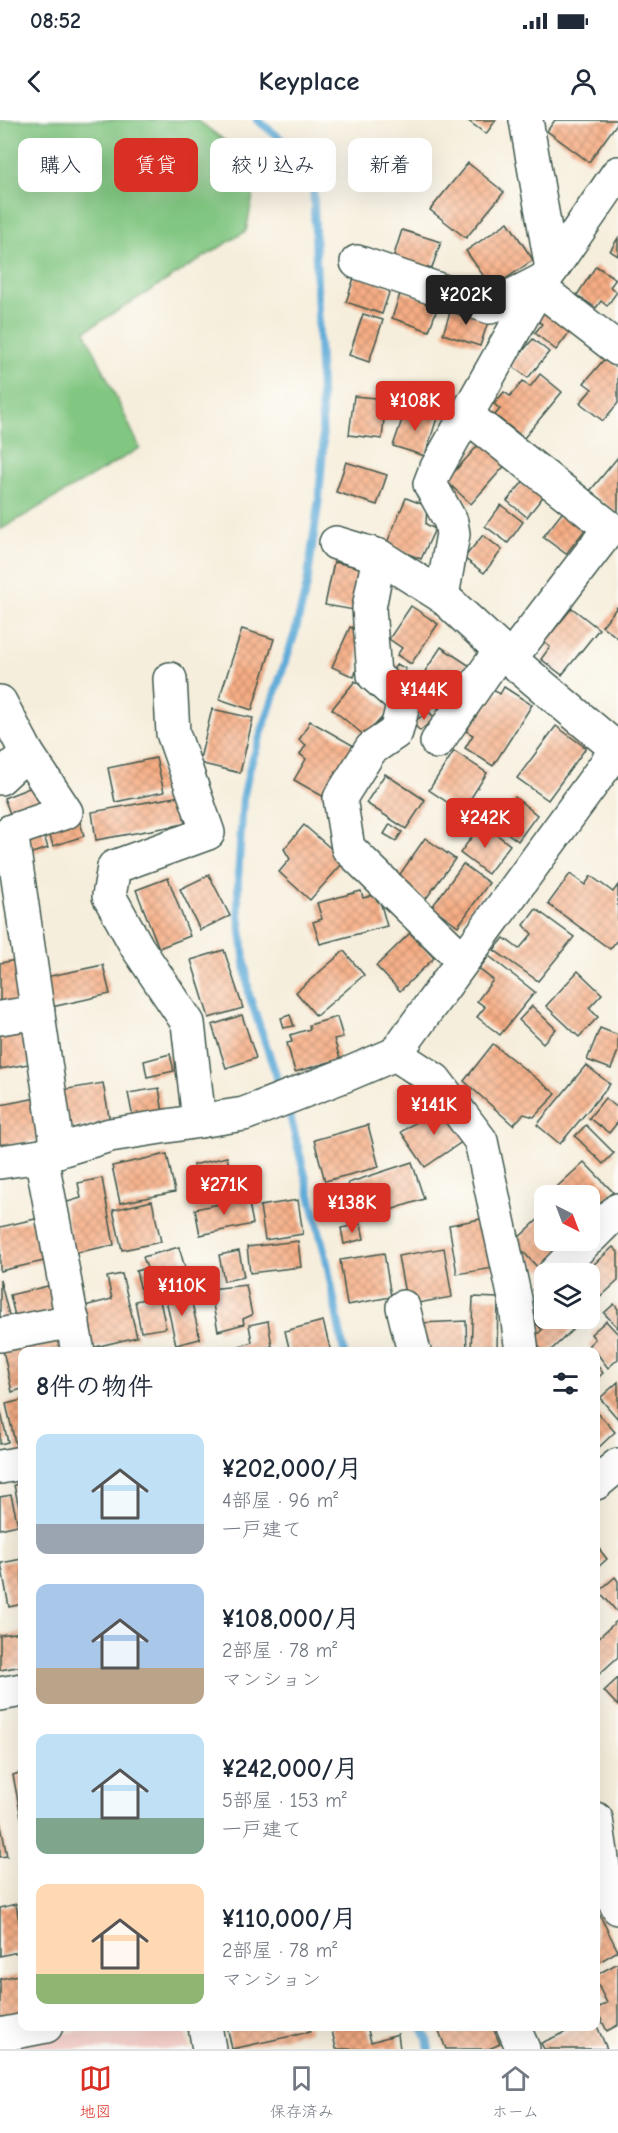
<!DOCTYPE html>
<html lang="ja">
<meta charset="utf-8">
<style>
:root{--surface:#fff;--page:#f6f6f7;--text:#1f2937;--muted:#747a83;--line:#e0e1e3;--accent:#d93025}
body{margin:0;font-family:"Comic Neue","Klee One",sans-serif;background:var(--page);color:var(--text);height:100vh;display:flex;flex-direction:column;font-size:22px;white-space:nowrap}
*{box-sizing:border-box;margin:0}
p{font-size:20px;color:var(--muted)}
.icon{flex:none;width:33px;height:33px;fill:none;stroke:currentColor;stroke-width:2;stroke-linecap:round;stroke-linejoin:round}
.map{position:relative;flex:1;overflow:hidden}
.drawer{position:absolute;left:18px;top:1227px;width:582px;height:684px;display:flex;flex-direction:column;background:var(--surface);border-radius:12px;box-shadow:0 6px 24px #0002}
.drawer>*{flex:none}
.banner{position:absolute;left:18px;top:18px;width:582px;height:54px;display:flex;gap:12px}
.needle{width:39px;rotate:138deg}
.controls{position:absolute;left:534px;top:1065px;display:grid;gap:12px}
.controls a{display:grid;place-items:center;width:66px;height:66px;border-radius:12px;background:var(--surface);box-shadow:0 6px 24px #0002;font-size:30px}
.price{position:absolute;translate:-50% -51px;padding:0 14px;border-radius:6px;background:var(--accent);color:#fff;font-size:20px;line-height:39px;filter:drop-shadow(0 2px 3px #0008)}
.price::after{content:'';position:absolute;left:50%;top:36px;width:18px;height:14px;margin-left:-9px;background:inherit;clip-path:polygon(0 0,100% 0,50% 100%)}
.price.on{background:#222;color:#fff}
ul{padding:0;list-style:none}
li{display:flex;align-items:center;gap:18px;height:150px;padding:0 18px}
li span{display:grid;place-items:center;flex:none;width:168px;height:120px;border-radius:12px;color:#555}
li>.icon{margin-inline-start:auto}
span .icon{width:72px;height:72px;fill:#fffc;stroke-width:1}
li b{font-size:26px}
h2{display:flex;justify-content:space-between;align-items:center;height:72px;padding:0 18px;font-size:26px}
.tag{padding:0 21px;border-radius:12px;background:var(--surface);box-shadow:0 6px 24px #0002;font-size:21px;line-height:54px}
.tag.on{background:var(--accent);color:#fff}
.status{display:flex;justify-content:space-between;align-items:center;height:42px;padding:0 30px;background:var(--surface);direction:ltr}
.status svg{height:16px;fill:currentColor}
header{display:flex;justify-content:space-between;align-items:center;height:78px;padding:0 18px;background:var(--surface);font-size:27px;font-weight:700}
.dock{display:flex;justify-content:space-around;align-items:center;height:84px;border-top:2px solid var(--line);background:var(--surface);font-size:16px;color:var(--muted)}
.dock a{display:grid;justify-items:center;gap:3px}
.dock .on{color:var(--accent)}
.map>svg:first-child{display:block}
.built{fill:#f7d0cb}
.green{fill:#81c681;stroke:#50825a;stroke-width:1.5}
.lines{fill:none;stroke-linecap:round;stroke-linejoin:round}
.stream{stroke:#5fabd8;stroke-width:8}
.building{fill:url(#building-cross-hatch)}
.minor-casing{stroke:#3f584d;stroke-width:36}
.minor{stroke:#fff;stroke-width:33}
</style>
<div class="status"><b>08:52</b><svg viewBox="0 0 49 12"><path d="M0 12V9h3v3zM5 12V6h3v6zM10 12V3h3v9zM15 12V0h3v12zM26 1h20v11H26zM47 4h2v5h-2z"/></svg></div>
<header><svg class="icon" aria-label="back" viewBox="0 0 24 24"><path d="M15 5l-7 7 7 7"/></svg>Keyplace<svg class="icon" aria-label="person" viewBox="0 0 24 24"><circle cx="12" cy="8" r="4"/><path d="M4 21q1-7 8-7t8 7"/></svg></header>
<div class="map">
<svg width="618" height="1929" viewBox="0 0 618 1929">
<defs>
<pattern id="building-cross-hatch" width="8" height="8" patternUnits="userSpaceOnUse" patternTransform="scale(1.5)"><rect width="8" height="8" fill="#f7ad84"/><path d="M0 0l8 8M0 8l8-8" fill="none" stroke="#c78e6d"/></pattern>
</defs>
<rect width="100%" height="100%" fill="#fdfcf7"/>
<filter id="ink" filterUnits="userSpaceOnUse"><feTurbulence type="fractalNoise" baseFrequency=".0167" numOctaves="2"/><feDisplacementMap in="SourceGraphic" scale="12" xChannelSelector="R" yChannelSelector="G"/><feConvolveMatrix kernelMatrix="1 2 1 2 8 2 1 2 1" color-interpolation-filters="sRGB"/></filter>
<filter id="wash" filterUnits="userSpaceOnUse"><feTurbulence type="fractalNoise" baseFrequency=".008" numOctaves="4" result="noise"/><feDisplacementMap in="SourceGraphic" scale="24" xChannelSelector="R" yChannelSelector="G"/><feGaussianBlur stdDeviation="1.35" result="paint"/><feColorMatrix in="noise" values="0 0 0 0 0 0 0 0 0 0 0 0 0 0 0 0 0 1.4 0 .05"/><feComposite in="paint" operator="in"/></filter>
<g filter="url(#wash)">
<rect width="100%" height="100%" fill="#f6eedc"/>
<!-- built -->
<polygon class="built" points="108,1906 184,1907 189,1929 0,1929 0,1924"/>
<!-- green -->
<polygon class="green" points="0,0 197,0 259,46 246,111 85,211 140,328 0,410"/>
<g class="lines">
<!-- stream -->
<g class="stream">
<path d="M257 0C278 17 303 33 313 58L323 328 319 378 307 464 295 513 250 647 243 679 238 758V787L249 875 282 972"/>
<polyline points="287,984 326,1138 344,1232"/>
<polyline points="421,1906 427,1918 429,1929"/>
</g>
</g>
<g id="blocks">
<!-- building -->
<g class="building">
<polygon points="467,0 496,0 486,14"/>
<polygon points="555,0 618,0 618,2 589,42 547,11"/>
<polygon points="468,43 504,72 466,118 430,90"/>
<polygon points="508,102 533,140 492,168 466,131"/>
<polygon points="402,110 441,122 430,153 392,141"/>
<polygon points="618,118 618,136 610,131"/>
<polygon points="596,146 616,159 610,167 617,172 607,186 601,181 596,188 577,175"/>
<polygon points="355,155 391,167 382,194 346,182"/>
<polygon points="401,171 439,183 429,211 392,198"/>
<polygon points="452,186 489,199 480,226 443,214"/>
<polygon points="544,187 572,209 556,230 535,213 542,204 535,199"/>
<polygon points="363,194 383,200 369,242 349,235"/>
<polygon points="533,219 549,232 528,258 511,245"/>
<polygon points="606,237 618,247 618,283 603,301 580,283 592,269 584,263"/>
<polygon points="540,254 562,272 524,318 495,295 500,289 494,284 504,272 510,276 523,261 530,267"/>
<polygon points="354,276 386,279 382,319 349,315"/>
<polygon points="406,288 437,298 425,336 393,326"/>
<polygon points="482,321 507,343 471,384 446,361"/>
<polygon points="618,337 618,394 590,371"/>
<polygon points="346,342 387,355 377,385 336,372"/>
<polygon points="527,357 546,373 527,397 507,381"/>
<polygon points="406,378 427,386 426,404 435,409 421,439 386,425"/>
<polygon points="501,385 523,402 508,423 485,406"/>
<polygon points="565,389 588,406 566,434 543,417"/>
<polygon points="483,415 502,430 484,453 464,438"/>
<polygon points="334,442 362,448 354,490 325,485"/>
<polygon points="411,486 438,504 411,544 397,535 402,528 389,519"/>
<polygon points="618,486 618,518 602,506"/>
<polygon points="572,488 599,509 562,555 541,539 550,527 544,522"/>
<polygon points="350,507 359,511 357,548 354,557 332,547"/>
<polygon points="242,509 274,519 252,590 219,579"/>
<polygon points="441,527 470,546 441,590 412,571"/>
<polygon points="397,544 406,549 399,560 390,554"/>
<polygon points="355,561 389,590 365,616 332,589"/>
<polygon points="504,567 532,585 493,646 465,628 473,615 466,611 493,570 500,574"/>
<polygon points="212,589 253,598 240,653 199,643"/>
<polygon points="428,591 435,598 420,611 413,603"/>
<polygon points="310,601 354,626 324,677 294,660 306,639 300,634 306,625 299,620"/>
<polygon points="556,606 586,628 548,680 517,658"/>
<polygon points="454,631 487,653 462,692 429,670"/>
<polygon points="156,638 164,672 115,682 108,648"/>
<polygon points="385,654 425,680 406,709 366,683"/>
<polygon points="42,663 53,689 14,704 4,678"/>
<polygon points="181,676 185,704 96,720 92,692"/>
<polygon points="515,677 537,695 518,721 495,704"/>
<polygon points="78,695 84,716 53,726 47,705"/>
<polygon points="482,703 510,725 488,754 460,733"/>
<polygon points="390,704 402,712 396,721 384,714"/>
<polygon points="304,705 336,733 343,743 310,780 279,752 290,739 284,729"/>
<polygon points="41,706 48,728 19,737 12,715"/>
<polygon points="425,718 455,739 425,780 396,760"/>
<polygon points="463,744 489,763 458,806 432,787"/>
<polygon points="570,754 585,765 591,756 613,772 618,765 618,819 610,829 548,784"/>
<polygon points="209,755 230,796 200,810 180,769"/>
<polygon points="168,758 190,816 159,828 136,770"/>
<polygon points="361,771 363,778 378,774 387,806 320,824 313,802 322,799 317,783"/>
<polygon points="536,789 574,817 538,861 494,830 504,818 519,829 532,814 524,805"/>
<polygon points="410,813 434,838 400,871 376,846"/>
<polygon points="224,830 243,888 209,898 191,840"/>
<polygon points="344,831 364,855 316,896 296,872"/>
<polygon points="489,836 535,872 500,915 477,897 485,887 477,881 493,860 479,849"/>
<polygon points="16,840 24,883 0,887 0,843"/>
<polygon points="103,845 110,874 47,888 41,858"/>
<polygon points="578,851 602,874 589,888 598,897 579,917 546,886"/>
<polygon points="532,886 556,909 543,923 519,900"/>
<polygon points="242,895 256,938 226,948 212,905"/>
<polygon points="290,895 294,906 284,908 281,898"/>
<polygon points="337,897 343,917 334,919 340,939 295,952 287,923 292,922 290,915 310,909 309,905"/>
<polygon points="28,907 34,943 0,949 0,911"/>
<polygon points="600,908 618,915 618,931 611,949 587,940"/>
<polygon points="493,924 556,974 534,997 524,994 513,1005 464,961"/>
<polygon points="170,934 174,951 147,957 144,941"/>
<polygon points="586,945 610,964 560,1024 537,1005"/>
<polygon points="103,963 110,1002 63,1010 56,971"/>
<polygon points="415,967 437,976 425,983"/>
<polygon points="159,968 163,993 133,998 128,973"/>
<polygon points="37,978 44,1019 0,1027 0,985"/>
<polygon points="605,978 618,988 618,1002 609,1013 589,998"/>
<polygon points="442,984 466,1019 425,1047 401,1012"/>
<polygon points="368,1005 379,1047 325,1061 314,1020"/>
<polygon points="586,1005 614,1033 603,1044 575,1016"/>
<polygon points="167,1034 175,1072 120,1083 112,1046"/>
<polygon points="227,1037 233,1064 199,1072 193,1045"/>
<polygon points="412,1042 424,1079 360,1100 348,1063"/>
<polygon points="584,1042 613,1072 602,1081 608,1087 590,1105 590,1076 547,1076"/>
<polygon points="102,1058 114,1125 73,1133 64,1083 81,1078 78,1063"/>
<polygon points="248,1078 253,1104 200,1115 195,1089"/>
<polygon points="298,1080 303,1114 265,1120 260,1086"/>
<polygon points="152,1081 161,1122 122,1130 113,1090"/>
<polygon points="544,1094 544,1120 574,1120 541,1151 514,1122"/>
<polygon points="44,1097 53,1139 0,1151 0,1107"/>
<polygon points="486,1098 494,1148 457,1154 449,1105"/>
<polygon points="361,1104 364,1119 344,1124 341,1108"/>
<polygon points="298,1121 301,1147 250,1153 247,1127"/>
<polygon points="179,1127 189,1162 142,1174 136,1151 147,1148 143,1137"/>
<polygon points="613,1127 618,1132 618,1161 596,1181 590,1174 590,1154 583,1154"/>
<polygon points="444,1128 452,1177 407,1185 398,1136"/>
<polygon points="239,1131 244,1157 224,1161 219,1135"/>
<polygon points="384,1133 391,1177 347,1185 340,1140"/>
<polygon points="122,1154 137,1217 87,1229 77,1188 112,1179 107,1157"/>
<polygon points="0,1160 12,1207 0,1210"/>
<polygon points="56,1164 64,1197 18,1209 10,1175"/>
<polygon points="246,1165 252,1195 243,1199 244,1204 218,1211 210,1169"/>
<polygon points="189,1170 200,1219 176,1225 165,1175"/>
<polygon points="159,1176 166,1208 141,1212 135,1181"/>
<polygon points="473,1177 498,1178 497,1232 471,1232"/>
<polygon points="614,1184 618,1189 618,1208 604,1193"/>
<polygon points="544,1195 544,1198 585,1198 549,1232 543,1232 532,1219 542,1210 536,1203"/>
<polygon points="268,1201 272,1226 262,1229 262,1232 221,1232 252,1222 249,1205"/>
<polygon points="323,1201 331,1232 290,1232 285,1211"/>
<polygon points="466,1201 467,1232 421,1232 420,1203"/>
<polygon points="606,1201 618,1214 618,1239 608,1248 596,1232 588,1226 595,1219 591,1214"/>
<polygon points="64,1216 67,1232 22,1232 22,1269 12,1272 3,1230"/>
<polygon points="596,1244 603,1253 596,1260"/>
<polygon points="618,1262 618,1299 600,1278"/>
<polygon points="22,1280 22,1338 19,1339 6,1284"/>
<polygon points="0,1289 8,1322 0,1324"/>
<polygon points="596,1291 615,1312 596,1330"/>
<polygon points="22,1363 22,1401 14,1365"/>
<polygon points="11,1375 18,1405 0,1409 0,1377"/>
<polygon points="596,1425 607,1439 596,1449"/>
<polygon points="22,1439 22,1484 9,1487 1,1443"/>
<polygon points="615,1457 618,1461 618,1493 599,1471"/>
<polygon points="618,1500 618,1537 596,1557 596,1517 597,1519"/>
<polygon points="22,1512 22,1546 0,1550 0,1515"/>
<polygon points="618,1558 618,1586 604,1571"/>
<polygon points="22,1652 22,1697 21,1697 13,1655"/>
<polygon points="0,1701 7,1736 0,1737"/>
<polygon points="16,1784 22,1818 22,1831 0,1836 0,1788"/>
<polygon points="596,1788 618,1831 596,1844"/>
<polygon points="618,1843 618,1905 607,1911 596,1889 607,1883 596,1861 596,1855"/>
<polygon points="18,1855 22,1876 22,1900 0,1905 0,1859"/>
<polygon points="227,1906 309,1906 310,1912 232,1929"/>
<polygon points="331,1906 367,1906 371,1922 398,1914 400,1929 336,1929"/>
<polygon points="451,1906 492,1906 500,1924 489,1929 446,1929 439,1911"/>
<polygon points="579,1906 597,1906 607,1929 544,1929 541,1923"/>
</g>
</g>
</g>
<g filter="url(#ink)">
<use href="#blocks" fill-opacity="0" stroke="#3f584d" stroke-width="1.5"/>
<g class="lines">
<defs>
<g id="minor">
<polyline points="526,0 552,149"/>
<polyline points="357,142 490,187 545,159"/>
<polyline points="539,168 618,229"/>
<polyline points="466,295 610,408 510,539"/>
<polyline points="336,423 379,436 442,476 510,539 618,630"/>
<polyline points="379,436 369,488 374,555 404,582 396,612 371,629 340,678 348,728 463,840"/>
<polyline points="442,476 453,414 451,402 430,364 435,351 534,175 618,53"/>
<polyline points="170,559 173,613 208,713 114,747 109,776 137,827 188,903 199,1001"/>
<polyline points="0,582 27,633 0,658"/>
<polyline points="437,622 500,531"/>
<polyline points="27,633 66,692 11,711 58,1031"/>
<polyline points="0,898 38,892"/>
<polyline points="395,934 618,628"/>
<polyline points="41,1036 78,1232"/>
<polyline points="0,1042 41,1036 110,1015 244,994 348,954 395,934 435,960 481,1021 515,1179 522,1232"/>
<polyline points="590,1118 618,1090"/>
<polyline points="554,1154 587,1120"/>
<polyline points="403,1187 414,1232"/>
<polyline points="0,1215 73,1201"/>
<polyline points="0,1347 22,1343"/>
<polyline points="596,1363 618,1345"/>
<polyline points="0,1574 22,1570"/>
<polyline points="596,1699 605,1759 618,1788"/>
<polyline points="205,1906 209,1929"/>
<polyline points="513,1906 523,1929"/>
<polyline points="0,1915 46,1906"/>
</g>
</defs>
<!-- minor casing -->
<use href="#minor" class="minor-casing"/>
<!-- minor -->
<use href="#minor" class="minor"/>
</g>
</g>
</svg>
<div class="controls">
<a><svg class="needle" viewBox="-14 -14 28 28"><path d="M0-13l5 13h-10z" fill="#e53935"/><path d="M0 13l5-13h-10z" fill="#747a83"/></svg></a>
<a><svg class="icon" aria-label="layers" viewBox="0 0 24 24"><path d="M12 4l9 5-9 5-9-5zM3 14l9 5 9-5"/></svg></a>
</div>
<b class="price on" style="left:466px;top:206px">¥202K</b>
<b class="price" style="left:415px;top:312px">¥108K</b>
<b class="price" style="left:424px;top:601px">¥144K</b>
<b class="price" style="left:485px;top:729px">¥242K</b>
<b class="price" style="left:434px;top:1016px">¥141K</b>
<b class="price" style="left:224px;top:1096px">¥271K</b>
<b class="price" style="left:352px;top:1114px">¥138K</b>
<b class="price" style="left:182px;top:1197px">¥110K</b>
<div class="banner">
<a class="tag">購入</a>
<a class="tag on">賃貸</a>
<a class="tag">絞り込み</a>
<a class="tag">新着</a>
</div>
<section class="drawer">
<h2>8件の物件<svg class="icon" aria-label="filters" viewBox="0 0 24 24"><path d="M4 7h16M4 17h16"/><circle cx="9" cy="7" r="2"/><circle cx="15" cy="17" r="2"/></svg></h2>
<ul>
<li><span style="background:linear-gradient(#bfe0f5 75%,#9aa5b1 0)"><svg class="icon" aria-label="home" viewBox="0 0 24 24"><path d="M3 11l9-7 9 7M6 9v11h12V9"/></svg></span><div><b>¥202,000/月</b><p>4部屋 · 96 m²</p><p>一戸建て</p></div></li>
<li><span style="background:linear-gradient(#a9c7e8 70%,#b9a48a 0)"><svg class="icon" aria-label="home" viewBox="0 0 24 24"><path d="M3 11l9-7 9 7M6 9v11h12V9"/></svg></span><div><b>¥108,000/月</b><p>2部屋 · 78 m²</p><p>マンション</p></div></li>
<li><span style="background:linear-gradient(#bfe0f5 70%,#7fa58c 0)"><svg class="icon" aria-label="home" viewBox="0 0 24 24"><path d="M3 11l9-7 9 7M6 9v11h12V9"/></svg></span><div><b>¥242,000/月</b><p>5部屋 · 153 m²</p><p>一戸建て</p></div></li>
<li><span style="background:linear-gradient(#ffd9b3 75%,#8fb573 0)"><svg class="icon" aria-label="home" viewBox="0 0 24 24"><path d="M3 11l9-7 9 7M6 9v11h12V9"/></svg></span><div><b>¥110,000/月</b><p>2部屋 · 78 m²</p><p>マンション</p></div></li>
</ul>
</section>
</div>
<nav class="dock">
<a class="on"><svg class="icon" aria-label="map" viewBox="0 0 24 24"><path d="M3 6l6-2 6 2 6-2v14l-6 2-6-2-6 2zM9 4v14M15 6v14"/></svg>地図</a>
<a><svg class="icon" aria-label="saved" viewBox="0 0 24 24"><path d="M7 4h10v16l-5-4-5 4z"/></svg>保存済み</a>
<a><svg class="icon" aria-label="home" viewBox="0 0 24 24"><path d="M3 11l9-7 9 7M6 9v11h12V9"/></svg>ホーム</a>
</nav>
